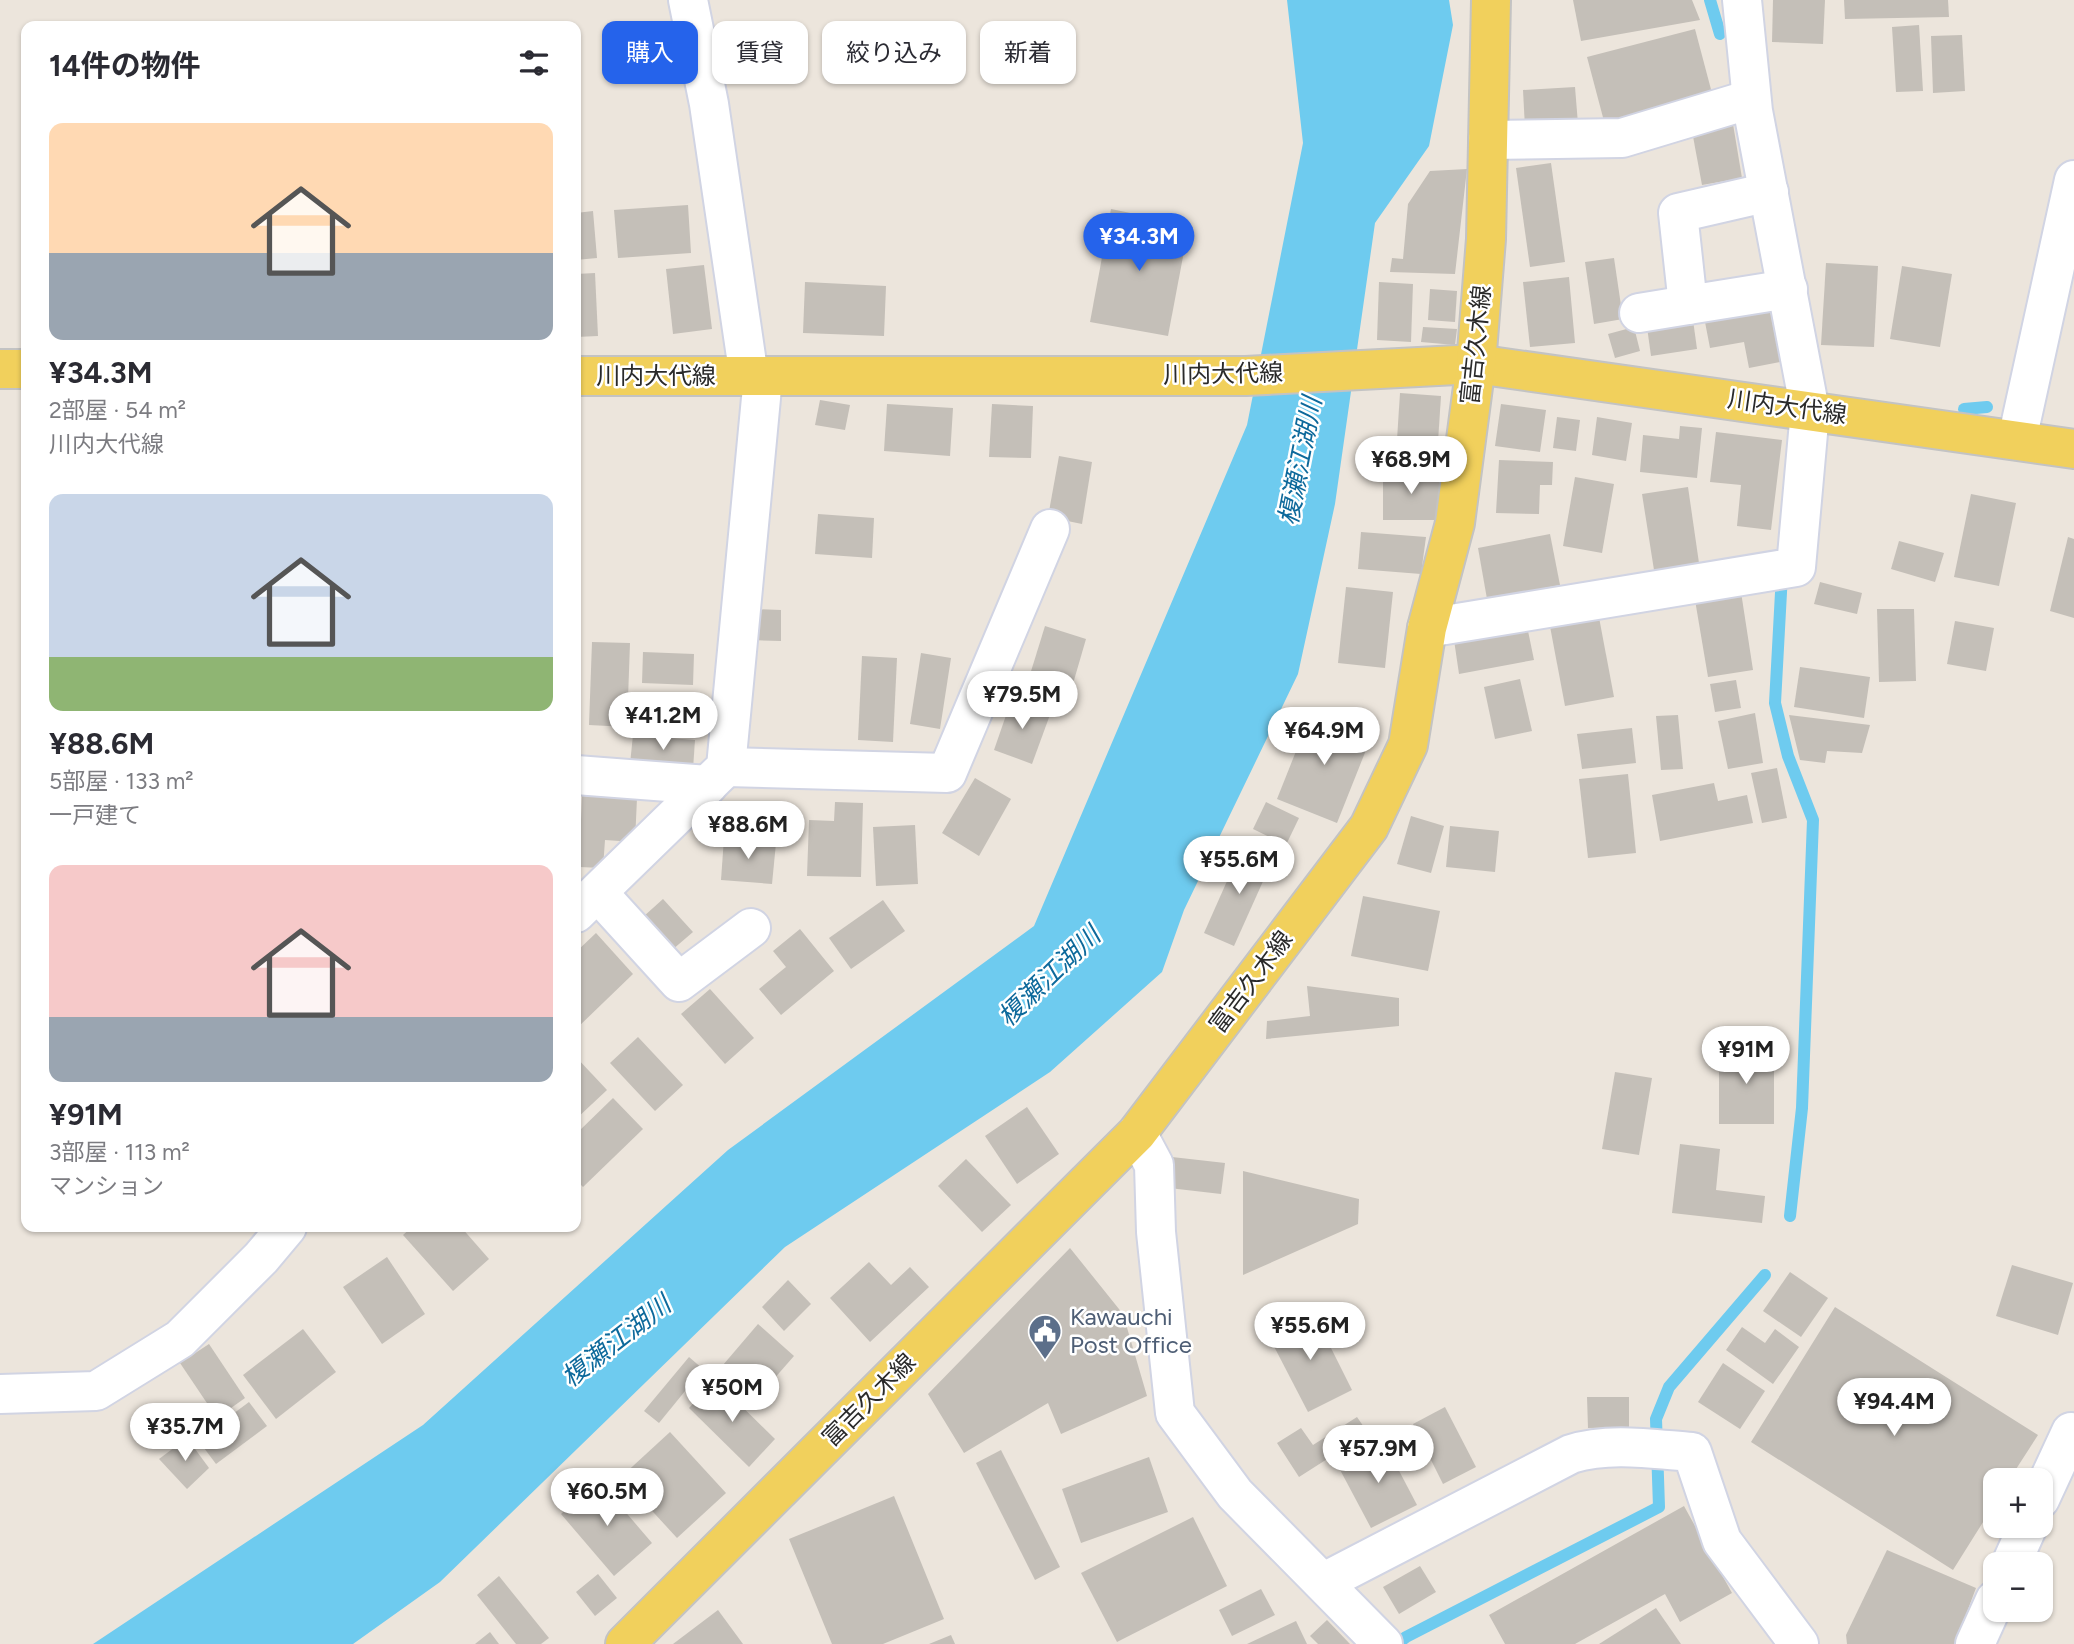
<!DOCTYPE html>
<html lang="ja">
<meta charset="utf-8">
<style>
:root{--surface:#fff;--page:#f7f7f7;--text:#2b2b33;--muted:#7c7c81;--accent:#2563eb}
body{margin:0;font-family:Figtree,"Noto Sans JP",sans-serif;background:var(--page);color:var(--text);height:100vh;display:flex;flex-direction:column;font-size:26px;white-space:nowrap}
*{box-sizing:border-box;margin:0}
p{font-size:23px;color:var(--muted)}
.icon{flex:none;width:38px;height:38px;fill:none;stroke:currentColor;stroke-width:2;stroke-linecap:round;stroke-linejoin:round}
.map{position:relative;flex:1;overflow:hidden}
.panel{position:absolute;left:21px;top:21px;width:560px;height:1211px;display:flex;flex-direction:column;background:var(--surface);border-radius:14px;box-shadow:0 2px 5px #0004}
.panel>*{flex:none}
.hud{position:absolute;left:602px;top:21px;width:665px;height:63px;display:flex;gap:14px}
.controls{position:absolute;left:1983px;top:1468px;display:grid;gap:14px}
.controls a{display:grid;place-items:center;width:70px;height:70px;border-radius:14px;background:var(--surface);box-shadow:0 2px 5px #0004;font-size:35px}
.price{position:absolute;translate:-50% -60px;padding:0 16px;border-radius:24px;background:#fff;color:#222;font-size:23px;line-height:46px;filter:drop-shadow(0 2px 4px #0008)}
.price::after{content:'';position:absolute;left:50%;top:42px;width:21px;height:16px;margin-left:-10px;background:inherit;clip-path:polygon(0 0,100% 0,50% 100%)}
.price.current{background:var(--accent);color:#fff}
ul{padding:0;list-style:none}
li{display:grid;align-content:center;gap:14px;height:371px;padding:0 28px}
li span{display:grid;place-items:center;height:217px;border-radius:14px;color:#555}
li>.icon{margin-inline-start:auto}
span .icon{width:126px;height:126px;fill:#fffc;stroke-width:1}
li b{font-size:30px}
h2{display:flex;justify-content:space-between;align-items:center;height:84px;padding:0 28px;font-size:30px}
.pill{padding:0 24px;border-radius:14px;background:var(--surface);box-shadow:0 2px 5px #0004;font-size:24px;line-height:63px}
.pill.current{background:var(--accent);color:#fff}
.map>svg:first-child{display:block}
.water{fill:#6ecbef}
.lines{fill:none;stroke-linecap:round;stroke-linejoin:round}
.stream{stroke:#6ecbef;stroke-width:12}
.building{fill:#c4bfb8}
.minor-casing{stroke:#d1d4e3;stroke-width:42}
.major-casing{stroke:#c3c3c3;stroke-width:42}
.minor{stroke:#fff;stroke-width:38}
.major{stroke:#f1d05c;stroke-width:38}
.labels{text-anchor:middle;stroke-width:5;stroke-linejoin:round;paint-order:stroke}
.street-label{font-size:24px;fill:#2a2a2a;stroke:#fff}
.service-label{font-size:24px;fill:#4e5e75;stroke:#fff;text-anchor:start}
.water-label{font-size:26px;font-style:italic;fill:#0d699b;stroke:#fff}
</style>
<div class="map">
<svg width="2074" height="1644" viewBox="0 0 2074 1644">
<rect width="100%" height="100%" fill="#ece5dc"/>
<!-- water -->
<polygon class="water" points="1287,0 1449,0 1453,25 1429,146 1375,223 1335,504 1298,674 1184,910 1162,972 1050,1072 785,1247 440,1582 353,1644 93,1644 423,1425 728,1150 1034,926 1247,425 1303,143"/>
<g class="lines">
<!-- stream -->
<g class="stream">
<polyline points="1710,0 1720,34"/>
<polyline points="1964,409 1987,407"/>
<polyline points="1782,574 1775,703 1788,756 1813,820 1802,1108 1790,1216"/>
<polyline points="1397,1644 1406,1637 1659,1507 1656,1419 1669,1387 1765,1275"/>
</g>
</g>
<!-- building -->
<g class="building">
<polygon points="1573,0 1692,0 1700,20 1581,41"/>
<polygon points="1773,0 1825,0 1823,44 1772,42"/>
<polygon points="1844,0 1948,0 1949,17 1845,19"/>
<polygon points="1919,25 1923,91 1896,92 1892,27"/>
<polygon points="1695,29 1713,97 1605,125 1587,57"/>
<polygon points="1962,35 1965,91 1933,93 1931,36"/>
<polygon points="1575,87 1578,124 1525,128 1523,90"/>
<polygon points="1733,124 1742,178 1702,185 1692,131"/>
<polygon points="1551,163 1565,262 1530,267 1516,168"/>
<polygon points="1467,169 1455,274 1390,272 1392,258 1403,259 1408,204 1430,171"/>
<polygon points="688,205 691,253 618,258 614,210"/>
<polygon points="1111,209 1189,225 1168,336 1090,322"/>
<polygon points="593,211 597,258 576,260 576,213"/>
<polygon points="1614,258 1623,319 1594,324 1585,262"/>
<polygon points="1826,263 1878,266 1874,347 1821,345"/>
<polygon points="704,265 712,329 673,334 666,269"/>
<polygon points="1902,266 1952,274 1940,347 1890,339"/>
<polygon points="595,273 598,336 576,337 576,274"/>
<polygon points="1569,277 1575,343 1530,347 1523,282"/>
<polygon points="805,282 886,286 884,336 803,333"/>
<polygon points="1379,282 1413,284 1411,342 1377,340"/>
<polygon points="1430,289 1457,291 1455,322 1428,320"/>
<polygon points="1770,310 1780,362 1749,368 1744,342 1710,348 1705,322"/>
<polygon points="1693,320 1697,349 1651,356 1647,327"/>
<polygon points="1423,327 1457,329 1455,345 1421,342"/>
<polygon points="1634,327 1640,351 1615,358 1608,334"/>
<polygon points="1400,393 1441,396 1437,457 1396,455"/>
<polygon points="820,400 850,405 845,430 815,425"/>
<polygon points="887,404 953,408 950,456 884,451"/>
<polygon points="992,404 1033,406 1031,458 989,457"/>
<polygon points="1501,404 1546,410 1540,452 1495,446"/>
<polygon points="1557,417 1580,420 1576,451 1553,448"/>
<polygon points="1597,417 1632,423 1626,461 1592,455"/>
<polygon points="1680,426 1702,428 1697,478 1640,472 1643,435 1679,439"/>
<polygon points="1716,432 1782,440 1771,530 1737,526 1741,485 1710,482"/>
<polygon points="1059,456 1092,462 1082,524 1048,517"/>
<polygon points="1499,460 1553,462 1552,485 1540,485 1539,514 1496,513"/>
<polygon points="1383,471 1439,471 1440,520 1383,520"/>
<polygon points="1575,477 1614,484 1602,553 1563,546"/>
<polygon points="1688,487 1699,563 1654,570 1642,494"/>
<polygon points="1971,494 2016,503 1999,586 1954,577"/>
<polygon points="818,514 874,518 872,558 815,554"/>
<polygon points="1361,532 1426,537 1421,574 1358,569"/>
<polygon points="1550,534 1560,585 1487,599 1478,548"/>
<polygon points="2068,537 2074,539 2074,618 2050,611"/>
<polygon points="1899,541 1944,553 1935,582 1891,569"/>
<polygon points="1820,582 1862,593 1857,614 1814,604"/>
<polygon points="1346,587 1393,592 1385,668 1338,663"/>
<polygon points="1741,592 1753,670 1708,677 1695,600"/>
<polygon points="751,609 781,610 781,641 750,640"/>
<polygon points="1877,609 1914,609 1916,681 1879,682"/>
<polygon points="1598,612 1614,697 1565,706 1549,621"/>
<polygon points="1955,621 1994,628 1986,671 1947,664"/>
<polygon points="1045,626 1086,639 1070,694 1028,681"/>
<polygon points="1527,626 1534,660 1459,674 1454,640"/>
<polygon points="592,642 630,643 627,727 589,725"/>
<polygon points="643,652 694,654 693,685 642,683"/>
<polygon points="921,653 951,658 940,729 910,724"/>
<polygon points="862,656 897,658 893,742 858,740"/>
<polygon points="1800,667 1870,677 1864,718 1794,707"/>
<polygon points="1520,679 1532,731 1495,739 1484,687"/>
<polygon points="1736,680 1741,708 1715,712 1710,684"/>
<polygon points="648,694 699,697 698,730 646,727"/>
<polygon points="1012,698 1051,712 1032,764 994,750"/>
<polygon points="1312,711 1372,735 1337,823 1277,799"/>
<polygon points="1755,713 1763,763 1728,769 1718,721"/>
<polygon points="1678,715 1683,769 1661,770 1656,716"/>
<polygon points="1789,715 1870,725 1862,753 1827,751 1825,763 1800,760"/>
<polygon points="1632,728 1636,763 1582,769 1577,734"/>
<polygon points="633,735 695,740 693,769 630,764"/>
<polygon points="1777,768 1787,818 1762,823 1751,773"/>
<polygon points="1628,774 1636,853 1588,858 1579,779"/>
<polygon points="975,778 1011,799 979,856 942,833"/>
<polygon points="1714,783 1718,801 1747,795 1753,823 1660,841 1652,795"/>
<polygon points="582,796 637,798 635,842 605,840 603,868 579,867"/>
<polygon points="835,802 863,803 861,877 807,876 809,820 834,821"/>
<polygon points="1266,802 1299,818 1286,845 1253,829"/>
<polygon points="1411,816 1444,826 1431,873 1397,864"/>
<polygon points="915,825 918,884 876,886 873,827"/>
<polygon points="1450,826 1499,831 1495,872 1446,867"/>
<polygon points="724,838 776,843 772,884 721,880"/>
<polygon points="1243,845 1273,859 1234,946 1204,933"/>
<polygon points="1363,896 1440,911 1428,971 1351,956"/>
<polygon points="663,899 693,932 672,950 643,917"/>
<polygon points="883,900 905,931 851,969 829,938"/>
<polygon points="800,929 834,971 781,1015 759,989 786,967 773,951"/>
<polygon points="596,933 633,974 576,1029 576,952"/>
<polygon points="1307,986 1399,998 1399,1026 1266,1039 1267,1021 1310,1016"/>
<polygon points="710,989 754,1038 725,1064 681,1014"/>
<polygon points="638,1037 683,1085 655,1111 610,1063"/>
<rect x="1719" y="1049" width="55" height="75"/>
<polygon points="576,1057 607,1090 576,1119"/>
<polygon points="1615,1072 1652,1078 1639,1155 1602,1149"/>
<polygon points="613,1098 643,1129 583,1187 576,1180 576,1134"/>
<polygon points="1027,1107 1059,1154 1017,1184 985,1136"/>
<polygon points="1680,1144 1720,1149 1716,1190 1765,1196 1762,1223 1672,1213"/>
<polygon points="1172,1157 1225,1163 1221,1194 1169,1188"/>
<polygon points="966,1159 1011,1205 982,1232 938,1186"/>
<polygon points="1243,1171 1359,1199 1358,1224 1243,1275"/>
<polygon points="412,1227 461,1227 489,1259 453,1291 403,1235"/>
<polygon points="1070,1248 1123,1314 1147,1396 1061,1434 1048,1403 964,1453 928,1394"/>
<polygon points="387,1257 425,1314 382,1344 343,1287"/>
<polygon points="869,1262 891,1285 910,1267 929,1287 870,1342 830,1298"/>
<polygon points="2012,1265 2073,1283 2058,1335 1996,1316"/>
<polygon points="1790,1272 1828,1298 1801,1337 1763,1311"/>
<polygon points="788,1280 811,1304 784,1331 762,1307"/>
<polygon points="1835,1307 2038,1435 2009,1480 1995,1480 1995,1503 1953,1570 1751,1442"/>
<polygon points="1313,1312 1352,1390 1308,1412 1268,1335"/>
<polygon points="758,1324 794,1356 758,1397 723,1365"/>
<polygon points="1742,1327 1765,1343 1775,1329 1799,1347 1773,1384 1726,1350"/>
<polygon points="303,1329 336,1372 276,1419 243,1375"/>
<polygon points="209,1344 245,1398 217,1418 180,1363"/>
<polygon points="689,1357 703,1369 659,1423 644,1411"/>
<polygon points="1723,1363 1765,1391 1740,1429 1698,1402"/>
<polygon points="715,1380 775,1439 749,1467 689,1408"/>
<polygon points="1587,1397 1629,1397 1629,1427 1588,1428"/>
<polygon points="249,1402 267,1426 216,1464 198,1440"/>
<polygon points="1445,1407 1476,1467 1443,1484 1413,1424"/>
<polygon points="1357,1417 1368,1433 1299,1477 1277,1443 1301,1428 1313,1445"/>
<polygon points="670,1432 726,1493 677,1538 621,1477"/>
<polygon points="187,1438 209,1468 187,1489 159,1459"/>
<polygon points="1384,1442 1417,1505 1371,1528 1338,1466"/>
<polygon points="1001,1450 1060,1567 1035,1580 976,1463"/>
<polygon points="1149,1457 1168,1512 1081,1543 1062,1489"/>
<polygon points="599,1481 652,1543 614,1576 561,1514"/>
<polygon points="894,1496 944,1619 883,1644 832,1644 789,1539"/>
<polygon points="1684,1506 1732,1593 1680,1622 1665,1594 1575,1644 1505,1644 1489,1615"/>
<polygon points="1193,1517 1227,1586 1117,1642 1081,1573"/>
<polygon points="1887,1550 1976,1588 1955,1644 1847,1644 1846,1635"/>
<polygon points="1420,1566 1436,1592 1399,1614 1383,1587"/>
<polygon points="598,1574 617,1598 595,1616 576,1592"/>
<polygon points="499,1576 549,1638 541,1644 516,1644 477,1595"/>
<polygon points="1261,1589 1275,1615 1232,1636 1219,1610"/>
<polygon points="1656,1608 1681,1644 1599,1644"/>
<polygon points="718,1610 743,1644 673,1644"/>
<polygon points="1327,1620 1350,1644 1318,1644 1310,1636"/>
<polygon points="1296,1621 1307,1644 1247,1644"/>
<polygon points="490,1632 499,1644 475,1644"/>
<polygon points="951,1635 955,1644 929,1644"/>
</g>
<g class="lines">
<defs>
<g id="minor">
<polyline points="688,0 709,104 749,377"/>
<polyline points="1488,140 1622,138 1751,99"/>
<polyline points="1769,192 1678,213 1688,305 1788,289"/>
<polyline points="1639,313 1688,305"/>
<polyline points="2017,440 2074,180"/>
<polyline points="1427,628 1796,567 1810,411 1753,111 1742,0"/>
<polyline points="726,767 947,773 1050,529"/>
<polyline points="576,775 708,785"/>
<polyline points="598,893 679,982 751,928"/>
<polyline points="576,913 726,767 763,377"/>
<polyline points="1137,1133 1154,1165 1156,1232 1175,1413 1235,1494 1383,1644"/>
<polyline points="0,1394 96,1391 180,1339 261,1258 287,1227"/>
<polyline points="2040,1499 2071,1432"/>
<polyline points="2011,1564 2028,1526"/>
<path d="M1324 1582 1571 1454C1609 1442 1652 1449 1692 1452L1722 1541 1799 1644"/>
<polyline points="1975,1644 1995,1600"/>
</g>
<g id="major">
<polyline points="0,369 26,369"/>
<polyline points="576,376 1246,376 1476,364 2074,449"/>
<polyline points="625,1644 1137,1133 1369,827 1408,745 1427,628 1455,523 1476,364 1486,239 1491,0"/>
</g>
</defs>
<!-- minor casing -->
<use href="#minor" class="minor-casing"/>
<!-- major casing -->
<use href="#major" class="major-casing"/>
<!-- minor -->
<use href="#minor" class="minor"/>
<!-- major -->
<use href="#major" class="major"/>
</g>
<!-- icons -->
<defs>
<symbol id="civic-pin" viewBox="-11 -11 22 30"><path d="M0 17L-7.5 6A9.5 9.5 0 1 1 7.5 6Z" fill="#5c6f8a" stroke="#fff"/><path d="M-.6-6.5H3V-4.5H.6V-3L4-1V1h2V6H-6V1h2V-1L-.6-3ZM-1.2 2.5V6h2.4V2.5Z" fill="#fff"/></symbol>
</defs>
<g fill-rule="evenodd">
<use href="#civic-pin" x="1026" y="1312" width="38" height="52"/>
</g>
<g class="labels">
<!-- street labels -->
<g class="street-label">
<text transform="translate(1476 345) rotate(-84)" y="8">富吉久木線</text>
<text transform="translate(1223 374) rotate(-1)" y="8">川内大代線</text>
<text x="656" y="384">川内大代線</text>
<text transform="translate(1787 407) rotate(8)" y="8">川内大代線</text>
<text transform="translate(1251 982) rotate(-53)" y="8">富吉久木線</text>
<text transform="translate(869 1400) rotate(-45)" y="8">富吉久木線</text>
</g>
<!-- service labels -->
<g class="service-label">
<text x="1070" y="1325">Kawauchi<tspan x="1070" dy="28">Post Office</tspan></text>
</g>
<!-- water labels -->
<g class="water-label">
<text transform="translate(1300 461) rotate(-79)" y="9">榎瀬江湖川</text>
<text transform="translate(1049 976) rotate(-44)" y="9">榎瀬江湖川</text>
<text transform="translate(616 1341) rotate(-38)" y="9">榎瀬江湖川</text>
</g>
</g>
</svg>
<div class="controls">
<a>+</a>
<a>−</a>
</div>
<b class="price current" style="left:1139px;top:273px">¥34.3M</b>
<b class="price" style="left:1411px;top:496px">¥68.9M</b>
<b class="price" style="left:1022px;top:731px">¥79.5M</b>
<b class="price" style="left:663px;top:752px">¥41.2M</b>
<b class="price" style="left:1324px;top:767px">¥64.9M</b>
<b class="price" style="left:748px;top:861px">¥88.6M</b>
<b class="price" style="left:1239px;top:896px">¥55.6M</b>
<b class="price" style="left:1746px;top:1086px">¥91M</b>
<b class="price" style="left:1310px;top:1362px">¥55.6M</b>
<b class="price" style="left:732px;top:1424px">¥50M</b>
<b class="price" style="left:1894px;top:1438px">¥94.4M</b>
<b class="price" style="left:185px;top:1463px">¥35.7M</b>
<b class="price" style="left:1378px;top:1485px">¥57.9M</b>
<b class="price" style="left:607px;top:1528px">¥60.5M</b>
<div class="hud">
<a class="pill current">購入</a>
<a class="pill">賃貸</a>
<a class="pill">絞り込み</a>
<a class="pill">新着</a>
</div>
<section class="panel">
<h2>14件の物件<svg class="icon" aria-label="filters" viewBox="0 0 24 24"><path d="M4 7h16M4 17h16"/><circle cx="9" cy="7" r="2"/><circle cx="15" cy="17" r="2"/></svg></h2>
<ul>
<li><span style="background:linear-gradient(#ffd9b3 60%,#9aa5b1 0)"><svg class="icon" aria-label="home" viewBox="0 0 24 24"><path d="M3 11l9-7 9 7M6 9v11h12V9"/></svg></span><div><b>¥34.3M</b><p>2部屋 · 54 m²</p><p>川内大代線</p></div></li>
<li><span style="background:linear-gradient(#c9d6e8 75%,#8fb573 0)"><svg class="icon" aria-label="home" viewBox="0 0 24 24"><path d="M3 11l9-7 9 7M6 9v11h12V9"/></svg></span><div><b>¥88.6M</b><p>5部屋 · 133 m²</p><p>一戸建て</p></div></li>
<li><span style="background:linear-gradient(#f6c9c9 70%,#9aa5b1 0)"><svg class="icon" aria-label="home" viewBox="0 0 24 24"><path d="M3 11l9-7 9 7M6 9v11h12V9"/></svg></span><div><b>¥91M</b><p>3部屋 · 113 m²</p><p>マンション</p></div></li>
</ul>
</section>
</div>
